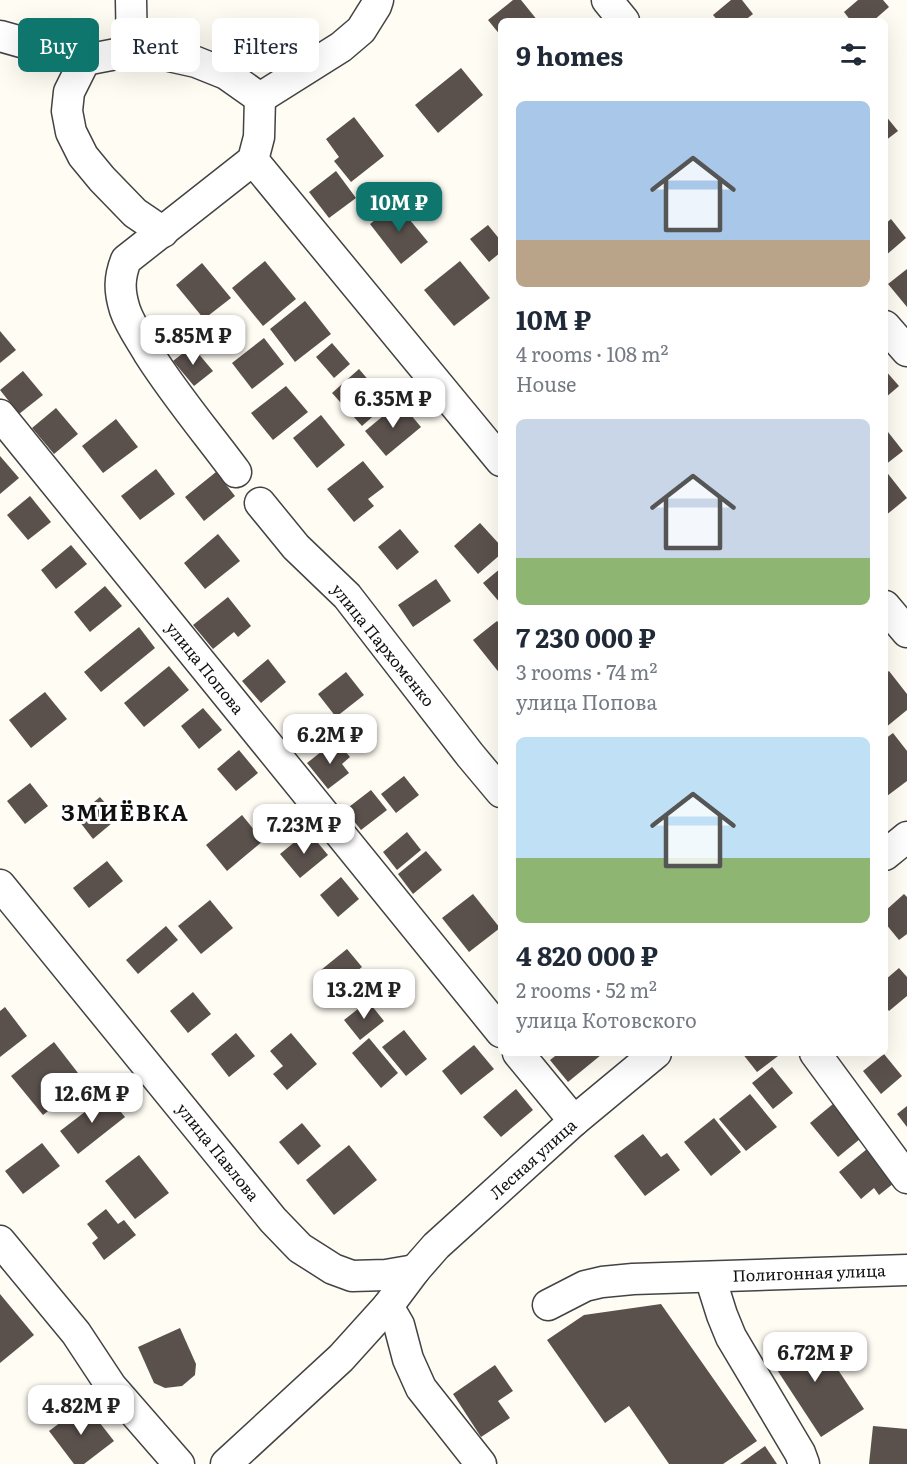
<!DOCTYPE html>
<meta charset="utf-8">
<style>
:root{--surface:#fff;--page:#f2f2f3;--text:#1f2937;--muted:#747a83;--accent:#0f766e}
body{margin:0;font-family:Literata,serif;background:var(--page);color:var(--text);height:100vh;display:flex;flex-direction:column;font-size:22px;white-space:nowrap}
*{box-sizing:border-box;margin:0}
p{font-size:20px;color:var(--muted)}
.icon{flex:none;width:33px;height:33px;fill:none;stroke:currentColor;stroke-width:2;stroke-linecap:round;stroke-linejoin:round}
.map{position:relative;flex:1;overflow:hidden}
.sheet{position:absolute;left:498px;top:18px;width:390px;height:1038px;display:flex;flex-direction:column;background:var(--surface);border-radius:9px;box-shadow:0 6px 24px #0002}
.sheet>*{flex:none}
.hud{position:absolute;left:18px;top:18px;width:390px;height:54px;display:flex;gap:12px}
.price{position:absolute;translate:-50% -51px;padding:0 14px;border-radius:12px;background:#fff;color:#222;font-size:20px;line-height:39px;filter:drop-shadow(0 2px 3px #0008)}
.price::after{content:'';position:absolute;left:50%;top:36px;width:18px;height:14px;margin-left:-9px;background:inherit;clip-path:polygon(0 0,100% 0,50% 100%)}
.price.current{background:var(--accent);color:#fff}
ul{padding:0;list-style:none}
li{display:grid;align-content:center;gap:12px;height:318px;padding:0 18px}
li span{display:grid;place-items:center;height:186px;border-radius:9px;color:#555}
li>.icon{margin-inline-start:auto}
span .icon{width:108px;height:108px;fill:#fffc;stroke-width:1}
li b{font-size:26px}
h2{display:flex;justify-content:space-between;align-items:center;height:72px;padding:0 18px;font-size:26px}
.pill{padding:0 21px;border-radius:9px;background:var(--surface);box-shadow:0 6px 24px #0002;font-size:21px;line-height:54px}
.pill.current{background:var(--accent);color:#fff}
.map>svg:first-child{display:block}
.building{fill:#5a504c}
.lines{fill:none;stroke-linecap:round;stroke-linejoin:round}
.minor-casing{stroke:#434343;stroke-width:33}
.minor{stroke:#fff;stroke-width:30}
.labels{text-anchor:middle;stroke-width:6;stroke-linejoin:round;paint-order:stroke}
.street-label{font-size:16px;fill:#101010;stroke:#fff}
.district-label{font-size:22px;font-weight:bold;letter-spacing:1.5px;fill:#101010;stroke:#fff}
</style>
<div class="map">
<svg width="907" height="1464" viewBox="0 0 907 1464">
<rect width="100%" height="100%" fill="#fffcf4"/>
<!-- building -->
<g class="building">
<polygon points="513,0 521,0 538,21 501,21 501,36 488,20"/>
<polygon points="731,0 742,0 753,14 744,21 718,21 713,15"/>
<polygon points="858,0 883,0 889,7 873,21 851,21 844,12"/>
<polygon points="461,68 483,95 438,133 415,105"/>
<polygon points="885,115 898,131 885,141"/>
<polygon points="354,117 384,156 351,182 334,161 339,157 326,139"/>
<polygon points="336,171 356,198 329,218 309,192"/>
<polygon points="396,203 428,242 401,264 370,224"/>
<polygon points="891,219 906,238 885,256 885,224"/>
<polygon points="488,225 501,241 501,252 489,262 470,239"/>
<polygon points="265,261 296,299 263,326 232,288"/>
<polygon points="460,261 490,298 454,326 424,290"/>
<polygon points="202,263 231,298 204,319 176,285"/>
<polygon points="907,269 907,307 888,284"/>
<polygon points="305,301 331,334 295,362 270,329"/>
<polygon points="0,331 16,350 0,363"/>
<polygon points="264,338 284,364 252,389 232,363"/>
<polygon points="332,343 350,364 334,378 316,357"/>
<polygon points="192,346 213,371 194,386 173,361"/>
<polygon points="359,369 388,403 362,426 332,393"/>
<polygon points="885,370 899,386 885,398"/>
<polygon points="23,371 43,395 19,414 0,390"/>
<polygon points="286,386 308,412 273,440 251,413"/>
<polygon points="400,402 421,427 386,456 365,431"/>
<polygon points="56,408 78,434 54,454 32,428"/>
<polygon points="321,415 345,445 317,468 293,438"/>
<polygon points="116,419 138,447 103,473 82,446"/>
<polygon points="888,432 903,451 885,465 885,434"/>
<polygon points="0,456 19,478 0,494"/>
<polygon points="363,461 384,487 368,499 374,506 354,522 327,489"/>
<polygon points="156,469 175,494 140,520 121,496"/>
<polygon points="885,470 907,498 885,516"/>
<polygon points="216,472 235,496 204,521 185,497"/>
<polygon points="30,496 51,522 28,540 7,515"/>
<polygon points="480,523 501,546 501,554 478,574 454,546"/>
<polygon points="400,529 419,552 397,570 378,547"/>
<polygon points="218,534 240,561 205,589 184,563"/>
<polygon points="71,545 87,564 56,589 41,570"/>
<polygon points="501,568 501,604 483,583"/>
<polygon points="436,579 451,601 413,627 398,605"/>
<polygon points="105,586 122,606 90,632 74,612"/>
<polygon points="228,597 251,626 238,637 234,632 213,649 193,625"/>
<polygon points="497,621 501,626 501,675 473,640"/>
<polygon points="139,627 155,648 101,692 84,672"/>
<polygon points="268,659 286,682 261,703 242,681"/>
<polygon points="169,666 189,690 144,727 124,703"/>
<polygon points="889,671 907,694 907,710 885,728 885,674"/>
<polygon points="346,672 364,695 336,717 318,694"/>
<polygon points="45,692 67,719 31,748 9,720"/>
<polygon points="203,708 222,730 199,749 181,726"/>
<polygon points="893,733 907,751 907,781 887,796 885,794 885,739"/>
<polygon points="336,740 350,757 342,764 349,773 328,789 307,763"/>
<polygon points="239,750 258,773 236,791 217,769"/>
<polygon points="404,776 419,795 396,813 381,794"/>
<polygon points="30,783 48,806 25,824 7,801"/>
<polygon points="371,790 387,810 361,830 345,810"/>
<polygon points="100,797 118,818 93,839 76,817"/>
<polygon points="242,815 263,841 227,871 206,845"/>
<polygon points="308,831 328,855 300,878 280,854"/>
<polygon points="407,832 421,850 397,870 383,852"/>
<polygon points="426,851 442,870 413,894 398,874"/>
<polygon points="107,861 123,881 89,908 73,888"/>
<polygon points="341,877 359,899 338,917 320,895"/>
<polygon points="473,894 500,928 469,952 442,918"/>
<polygon points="904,894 907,897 907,934 899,940 885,923 885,911"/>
<polygon points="210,900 233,928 201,954 178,926"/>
<polygon points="166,926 178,940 138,974 126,960"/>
<polygon points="347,949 362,967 331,992 316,974"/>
<polygon points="899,968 907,977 907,996 889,1011 885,1006 885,980"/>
<polygon points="193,992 211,1014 188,1033 170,1011"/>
<polygon points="368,1001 384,1021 360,1040 344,1020"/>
<polygon points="5,1007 27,1036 0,1057 0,1011"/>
<polygon points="404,1030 427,1059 406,1076 382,1047"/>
<polygon points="236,1033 255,1056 229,1077 211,1054"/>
<polygon points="291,1033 317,1064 287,1090 273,1074 283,1066 270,1051"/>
<polygon points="369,1038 398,1073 381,1088 352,1053"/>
<polygon points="54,1042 85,1082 43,1115 11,1076"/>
<polygon points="474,1045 494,1069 461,1095 442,1071"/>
<polygon points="559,1053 599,1053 601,1055 568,1082 550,1060"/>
<polygon points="742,1053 782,1053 757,1072"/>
<polygon points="884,1054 902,1076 881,1094 863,1071"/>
<polygon points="772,1067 793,1093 773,1109 752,1083"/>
<polygon points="516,1089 533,1110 501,1137 483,1117"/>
<polygon points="750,1094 777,1127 746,1151 719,1119"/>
<polygon points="107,1095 125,1117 78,1154 60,1131"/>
<polygon points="833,1104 860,1139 838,1157 810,1123"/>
<polygon points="907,1106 907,1127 897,1114"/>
<polygon points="714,1118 741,1152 711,1176 684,1142"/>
<polygon points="302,1123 321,1146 298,1165 279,1142"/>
<polygon points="643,1134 661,1157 667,1153 680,1170 645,1196 614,1156"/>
<polygon points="42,1143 60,1166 23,1194 5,1171"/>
<polygon points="349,1145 377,1180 334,1215 306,1180"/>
<polygon points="867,1149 894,1183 879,1195 874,1188 861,1199 839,1172"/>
<polygon points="139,1155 169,1193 135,1219 105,1181"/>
<polygon points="106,1209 118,1224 124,1220 136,1235 104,1260 92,1243 98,1238 87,1224"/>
<polygon points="0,1294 34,1335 0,1363"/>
<polygon points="661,1304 757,1441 723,1464 669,1464 629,1406 605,1423 547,1340 584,1315"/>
<polygon points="180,1328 196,1364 195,1375 182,1386 165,1388 154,1383 138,1347"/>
<polygon points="799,1332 807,1344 817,1338 864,1409 821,1437 766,1353"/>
<polygon points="495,1365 513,1391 498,1401 510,1418 481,1437 453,1394"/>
<polygon points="85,1404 114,1441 84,1464 74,1464 49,1431"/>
<polygon points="873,1426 907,1429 907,1464 869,1464"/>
<polygon points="765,1446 777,1464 740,1464"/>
</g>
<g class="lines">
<defs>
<g id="minor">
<polyline points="131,0 132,51"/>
<polyline points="607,0 624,21"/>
<polyline points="0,36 85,60 132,51 160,54 196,62 226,74 260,98 341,47 361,30 376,6 378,0"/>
<polyline points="85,60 69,92 67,111 71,132 83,156 102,179 135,213 163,232"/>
<polyline points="253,160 501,461"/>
<polyline points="885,326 907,351"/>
<polyline points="0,415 501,1032"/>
<path d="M236 472C207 433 175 395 149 354 141 340 130 325 125 310 119 291 119 278 126 260L253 160 259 137 260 98"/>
<polyline points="260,503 296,547 347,596 470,755 501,792"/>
<polyline points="885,606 907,632"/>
<polyline points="885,855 907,837"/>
<polyline points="0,885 273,1220 300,1248 333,1269 352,1276 386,1275 415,1270"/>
<polyline points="518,1053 574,1121"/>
<polyline points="815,1053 907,1178"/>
<polyline points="0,1241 76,1333 111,1386 179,1464"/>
<polyline points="710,1277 722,1315 731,1337 800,1453 804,1464"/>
<polyline points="548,1305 585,1286 602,1282 633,1279 907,1270"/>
<polyline points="388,1306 399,1325 408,1359 421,1388 481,1464"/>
<polyline points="226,1464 341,1358 388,1306 415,1270 436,1246 574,1121 656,1053"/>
</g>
</defs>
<!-- minor casing -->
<use href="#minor" class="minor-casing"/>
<!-- minor -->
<use href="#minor" class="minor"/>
</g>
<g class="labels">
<!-- street labels -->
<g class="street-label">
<text transform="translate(383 645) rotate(51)" y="6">улица Пархоменко</text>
<text transform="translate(205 668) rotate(51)" y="6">улица Попова</text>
<text transform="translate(218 1152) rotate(51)" y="6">улица Павлова</text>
<text transform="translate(533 1159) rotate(-42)" y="6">Лесная улица</text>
<text transform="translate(809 1273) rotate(-2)" y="6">Полигонная улица</text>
</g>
<!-- district labels -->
<g class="district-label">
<text x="125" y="821">ЗМИЁВКА</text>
</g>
</g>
</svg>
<b class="price current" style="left:399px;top:233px">10M ₽</b>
<b class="price" style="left:193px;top:366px">5.85M ₽</b>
<b class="price" style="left:393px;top:429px">6.35M ₽</b>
<b class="price" style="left:330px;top:765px">6.2M ₽</b>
<b class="price" style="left:304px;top:855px">7.23M ₽</b>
<b class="price" style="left:364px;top:1020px">13.2M ₽</b>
<b class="price" style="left:92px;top:1124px">12.6M ₽</b>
<b class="price" style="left:815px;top:1383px">6.72M ₽</b>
<b class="price" style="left:81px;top:1436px">4.82M ₽</b>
<div class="hud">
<a class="pill current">Buy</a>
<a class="pill">Rent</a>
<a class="pill">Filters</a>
</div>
<section class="sheet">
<h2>9 homes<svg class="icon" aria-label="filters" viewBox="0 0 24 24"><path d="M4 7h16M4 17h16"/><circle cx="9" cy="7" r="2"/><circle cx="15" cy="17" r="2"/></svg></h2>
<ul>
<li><span style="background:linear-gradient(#a9c7e8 75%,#b9a48a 0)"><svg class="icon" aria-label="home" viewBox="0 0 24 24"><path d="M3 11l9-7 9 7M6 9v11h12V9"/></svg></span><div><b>10M ₽</b><p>4 rooms · 108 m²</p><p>House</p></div></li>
<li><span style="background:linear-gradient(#c9d6e8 75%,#8fb573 0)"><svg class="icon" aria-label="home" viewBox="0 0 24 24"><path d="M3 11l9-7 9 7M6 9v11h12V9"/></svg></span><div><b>7 230 000 ₽</b><p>3 rooms · 74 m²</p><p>улица Попова</p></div></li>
<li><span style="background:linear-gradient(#bfe0f5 65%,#8fb573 0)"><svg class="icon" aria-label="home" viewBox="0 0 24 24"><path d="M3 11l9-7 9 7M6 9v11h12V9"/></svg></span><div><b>4 820 000 ₽</b><p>2 rooms · 52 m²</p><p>улица Котовского</p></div></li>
</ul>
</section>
</div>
